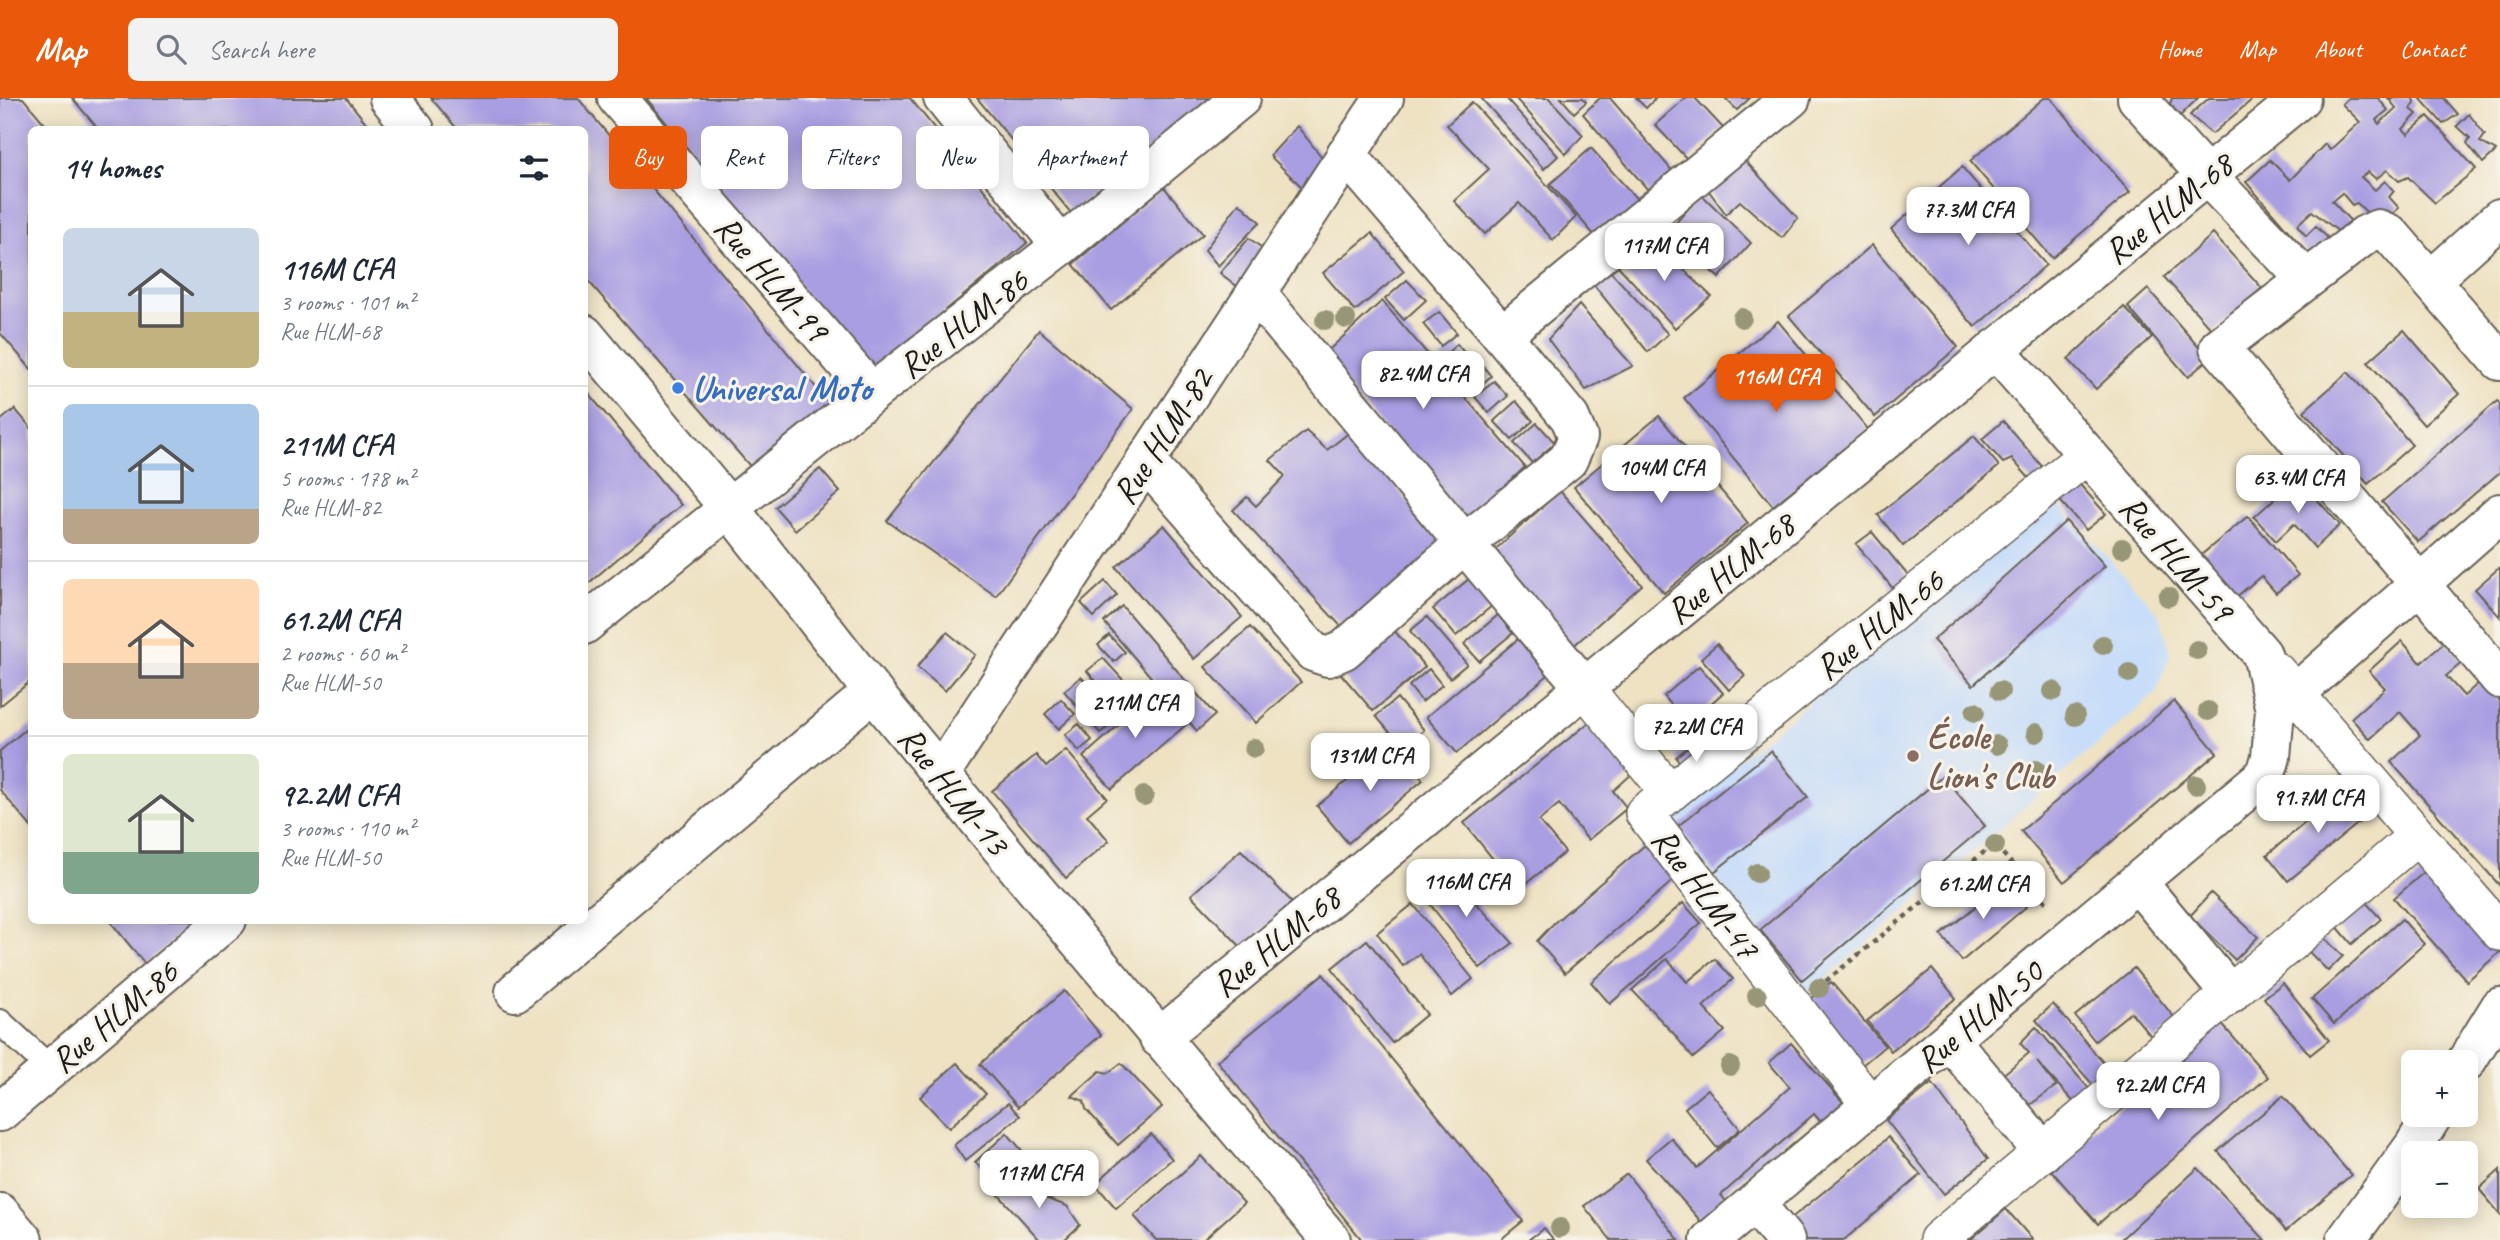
<!DOCTYPE html>
<meta charset="utf-8">
<style>
:root{--surface:#fff;--page:#f2f2f3;--text:#1f2937;--muted:#747a83;--line:#e0e1e3;--accent:#ea580c}
body{margin:0;font-family:Caveat,sans-serif;background:var(--page);color:var(--text);height:100vh;display:flex;flex-direction:column;font-size:26px;white-space:nowrap}
*{box-sizing:border-box;margin:0}
p{font-size:23px;color:var(--muted)}
.icon{flex:none;width:38px;height:38px;fill:none;stroke:currentColor;stroke-width:2;stroke-linecap:round;stroke-linejoin:round}
.map{position:relative;flex:1;overflow:hidden}
.side{position:absolute;left:28px;top:28px;width:560px;height:798px;display:flex;flex-direction:column;background:var(--surface);border-radius:10px;box-shadow:0 4px 18px #0003}
.side>*{flex:none}
.hud{position:absolute;left:609px;top:28px;width:665px;height:63px;display:flex;gap:14px}
.fabs{position:absolute;left:2401px;top:952px;display:grid;gap:14px}
.fabs a{display:grid;place-items:center;width:77px;height:77px;border-radius:10px;background:var(--surface);box-shadow:0 4px 18px #0003;font-size:35px}
.price{position:absolute;translate:-50% -60px;padding:0 16px;border-radius:14px;background:#fff;color:#222;font-size:23px;line-height:46px;filter:drop-shadow(0 2px 4px #0008)}
.price::after{content:'';position:absolute;left:50%;top:42px;width:21px;height:16px;margin-left:-10px;background:inherit;clip-path:polygon(0 0,100% 0,50% 100%)}
.price.active{background:var(--accent);color:#fff}
ul{padding:0;list-style:none}
li{display:flex;align-items:center;gap:21px;height:175px;padding:0 35px}
li+li{border-top:2px solid var(--line)}
li span{display:grid;place-items:center;flex:none;width:196px;height:140px;border-radius:10px;color:#555}
li>.icon{margin-inline-start:auto}
span .icon{width:84px;height:84px;fill:#fffc;stroke-width:1}
li b{font-size:30px}
h2{display:flex;justify-content:space-between;align-items:center;height:84px;padding:0 35px;font-size:30px}
.pill{padding:0 24px;border-radius:10px;background:var(--surface);box-shadow:0 4px 18px #0003;font-size:24px;line-height:63px}
.pill.active{background:var(--accent);color:#fff}
header{display:flex;align-items:center;gap:42px;box-sizing:border-box;height:98px;padding:0 35px;background:var(--accent);color:#fff}
header strong{font-size:33px}
nav{display:flex;gap:38px;margin-inline-start:auto;font-size:24px}
.search{width:490px;height:63px;background:var(--page);display:flex;align-items:center;gap:18px;box-sizing:border-box;padding:0 24px;border-radius:10px;color:var(--muted);font-size:26px}
.map>svg:first-child{display:block}
.built{fill:#c8ddf9}
.building{fill:#a99ee2}
.lines{fill:none;stroke-linecap:round;stroke-linejoin:round}
.service-casing{stroke:#666156;stroke-width:28}
.pedestrian-casing{stroke:#666156;stroke-width:40}
.minor-casing{stroke:#666156;stroke-width:42}
.tertiary-casing{stroke:#666156;stroke-width:42}
.path{stroke:#666156;stroke-width:4.5;stroke-dasharray:5 5;stroke-linecap:butt}
.service{stroke:#fff;stroke-width:24}
.pedestrian{stroke:#fff;stroke-width:37}
.minor{stroke:#fff;stroke-width:38}
.tertiary{stroke:#fff;stroke-width:38}
.tree{fill:#979677}
.shop-dot{fill:#3f7fe0;stroke:#f7f3e8;stroke-width:2.5}
.education-dot{fill:#8d6e63;stroke:#f7f3e8;stroke-width:2.5}
.labels{text-anchor:middle;stroke-width:6;stroke-linejoin:round;paint-order:stroke}
.street-label{font-size:35px;fill:#1c1c1c;stroke:#f7f3e8}
.shop-label{font-size:35px;font-weight:bold;fill:#366cbe;stroke:#f7f3e8;text-anchor:start}
.education-label{font-size:35px;font-weight:bold;fill:#785e54;stroke:#f7f3e8;text-anchor:start}
</style>
<header>
<strong>Map</strong>
<div class="search"><svg class="icon" aria-label="search" viewBox="0 0 24 24"><circle cx="10" cy="10" r="6"/><path d="M15 15l6 6"/></svg>Search here</div>
<nav><a>Home</a><a>Map</a><a>About</a><a>Contact</a></nav>
</header>
<div class="map">
<svg width="2500" height="1142" viewBox="0 0 2500 1142">
<rect width="100%" height="100%" fill="#f7f3e8"/>
<filter id="ink" filterUnits="userSpaceOnUse"><feTurbulence type="fractalNoise" baseFrequency=".0143" numOctaves="2"/><feDisplacementMap in="SourceGraphic" scale="14" xChannelSelector="R" yChannelSelector="G"/><feConvolveMatrix kernelMatrix="1 2 1 2 8 2 1 2 1" color-interpolation-filters="sRGB"/></filter>
<filter id="wash" filterUnits="userSpaceOnUse"><feTurbulence type="fractalNoise" baseFrequency=".00686" numOctaves="4" result="noise"/><feDisplacementMap in="SourceGraphic" scale="28" xChannelSelector="R" yChannelSelector="G"/><feGaussianBlur stdDeviation="1.57" result="paint"/><feColorMatrix in="noise" values="0 0 0 0 0 0 0 0 0 0 0 0 0 0 0 0 0 1.4 0 .05"/><feComposite in="paint" operator="in"/></filter>
<g filter="url(#wash)">
<rect width="100%" height="100%" fill="#eee2c3"/>
<!-- built -->
<polygon class="built" points="2056,404 2159,516 2171,555 2155,596 1809,895 1667,720"/>
<g id="blocks">
<!-- building -->
<g class="building">
<polygon points="0,0 23,0 50,32 32,32 32,272 0,235"/>
<polygon points="72,0 346,0 372,32 99,32"/>
<polygon points="431,0 578,0 833,310 756,375 584,178 584,32 458,32"/>
<polygon points="646,0 910,0 1027,145 870,275"/>
<polygon points="977,0 1211,0 1071,115"/>
<polygon points="1481,0 1506,0 1558,58 1544,71"/>
<polygon points="1515,0 1549,0 1583,37 1566,56"/>
<polygon points="1561,0 1583,0 1586,4 1574,15"/>
<polygon points="1600,0 1610,0 1675,76 1654,99 1583,16"/>
<polygon points="1636,0 1656,0 1646,10"/>
<polygon points="1685,0 1695,0 1723,30 1688,62 1655,27"/>
<polygon points="1725,0 1750,0 1737,12"/>
<polygon points="2044,0 2051,0 2130,94 2052,160 1970,63"/>
<polygon points="2172,0 2198,0 2180,18 2170,6"/>
<polygon points="2209,0 2254,0 2212,36 2190,17"/>
<polygon points="2348,0 2378,0 2388,12 2376,22 2379,26 2396,10 2388,0 2412,0 2415,4 2411,11 2417,16 2403,31 2408,36 2428,18 2476,71 2435,105 2408,79 2399,83 2387,72 2376,81 2368,74 2361,79 2375,92 2385,83 2394,93 2389,99 2399,110 2380,127 2357,105 2352,107 2342,95 2332,103 2358,131 2347,140 2312,113 2297,127 2306,138 2316,128 2329,141 2311,159 2246,84 2270,62 2290,82 2325,46 2330,52 2360,24 2342,6"/>
<polygon points="2420,0 2444,0 2458,16 2443,26"/>
<polygon points="1472,4 1576,119 1553,142 1519,105 1485,136 1454,103 1489,71 1447,27"/>
<polygon points="2469,16 2485,37 2480,44 2496,53 2483,65 2467,45 2470,40 2457,28"/>
<polygon points="1297,28 1325,63 1304,91 1270,58"/>
<polygon points="1591,50 1644,109 1602,146 1550,86"/>
<polygon points="1740,57 1798,120 1782,140 1740,103 1726,116 1706,89"/>
<polygon points="1962,69 2046,167 1975,229 1891,131"/>
<polygon points="1164,89 1203,136 1111,212 1073,166"/>
<polygon points="1701,96 1751,145 1719,180 1668,134"/>
<polygon points="1239,105 1260,124 1218,168 1205,152"/>
<polygon points="1372,135 1404,173 1355,213 1323,175"/>
<polygon points="2213,136 2262,190 2214,234 2164,179"/>
<polygon points="1249,140 1267,154 1238,189 1220,175"/>
<polygon points="1655,144 1711,198 1675,230 1618,168 1637,148"/>
<polygon points="1872,147 1958,249 1875,319 1789,218"/>
<polygon points="1611,174 1668,236 1648,254 1593,186"/>
<polygon points="1407,182 1426,202 1404,222 1385,201"/>
<polygon points="2148,191 2209,261 2188,279 2128,209"/>
<polygon points="1382,203 1525,369 1467,424 1321,259"/>
<polygon points="1579,207 1633,268 1586,292 1548,241"/>
<polygon points="2124,209 2152,239 2096,291 2068,261"/>
<polygon points="1439,214 1457,235 1441,248 1423,226"/>
<polygon points="1778,223 1868,331 1773,408 1684,300"/>
<polygon points="1039,232 1133,311 996,498 887,423"/>
<polygon points="2404,232 2459,296 2424,327 2368,264"/>
<polygon points="1457,246 1471,263 1455,276 1441,261"/>
<polygon points="1480,264 1491,278 1475,292 1463,279"/>
<polygon points="2348,274 2412,347 2368,386 2304,313"/>
<polygon points="1494,283 1508,298 1489,315 1475,299"/>
<polygon points="584,290 681,407 584,489"/>
<polygon points="1516,303 1533,323 1512,342 1494,323"/>
<polygon points="2497,303 2500,306 2500,374 2418,444 2382,404"/>
<polygon points="15,311 32,331 32,582 0,608 0,323"/>
<polygon points="1659,318 1748,425 1664,495 1574,389"/>
<polygon points="2003,323 2041,367 2039,391 2012,361 2003,365 1982,341"/>
<polygon points="1537,325 1555,345 1532,365 1514,345"/>
<polygon points="1306,333 1327,352 1350,334 1447,450 1350,538 1233,412 1247,399 1256,408 1285,378 1270,362"/>
<polygon points="1974,338 1999,368 1903,448 1878,417"/>
<polygon points="820,371 840,394 795,432 775,409"/>
<polygon points="2074,380 2106,416 2086,432 2055,397"/>
<polygon points="2298,380 2340,427 2315,450 2294,426 2276,443 2254,419"/>
<polygon points="1560,393 1642,487 1571,550 1489,457"/>
<polygon points="2248,418 2298,477 2276,495 2261,478 2235,500 2200,458"/>
<polygon points="2066,423 2105,468 1973,587 1933,542"/>
<polygon points="1164,427 1242,519 1194,561 1116,469"/>
<polygon points="1872,434 1910,480 1895,493 1856,446"/>
<polygon points="2500,469 2500,519 2475,491"/>
<polygon points="1470,480 1493,507 1456,538 1433,511"/>
<polygon points="1105,483 1117,497 1094,519 1081,505"/>
<polygon points="1122,508 1215,617 1197,633 1104,524"/>
<polygon points="1498,517 1513,535 1479,563 1464,546"/>
<polygon points="1427,519 1467,566 1450,580 1410,533"/>
<polygon points="1250,529 1301,584 1256,625 1205,569"/>
<polygon points="1393,531 1425,569 1373,613 1341,576"/>
<polygon points="947,534 975,557 945,593 917,569"/>
<polygon points="1109,537 1125,554 1114,564 1098,547"/>
<polygon points="1518,541 1548,577 1457,655 1426,619"/>
<polygon points="2402,543 2421,565 2446,543 2464,563 2446,578 2464,598 2481,583 2500,604 2500,788 2391,664 2420,637 2400,614 2370,641 2351,620 2385,590 2369,573"/>
<polygon points="1717,546 1745,578 1729,592 1701,560"/>
<polygon points="1103,560 1134,594 1118,608 1087,573"/>
<polygon points="1699,568 1723,595 1687,626 1664,598"/>
<polygon points="1429,571 1442,587 1422,604 1409,588"/>
<polygon points="1081,579 1099,598 1081,613 1064,593"/>
<polygon points="1158,592 1187,626 1112,691 1083,659"/>
<polygon points="1397,600 1424,632 1403,650 1376,618"/>
<polygon points="1061,601 1075,616 1059,631 1045,616"/>
<polygon points="1102,603 1118,621 1100,635 1085,617"/>
<polygon points="2174,603 2217,655 2064,784 2021,733"/>
<polygon points="1591,623 1633,675 1613,693 1627,710 1588,742 1559,706 1539,723 1565,754 1518,792 1464,725"/>
<polygon points="32,626 32,730 0,692 0,653"/>
<polygon points="1079,626 1092,642 1079,653 1065,637"/>
<polygon points="1694,644 1717,672 1697,687 1676,659"/>
<polygon points="1391,646 1423,682 1348,745 1317,708"/>
<polygon points="1066,652 1107,700 1087,717 1109,743 1066,780 992,693 1036,657 1046,669"/>
<polygon points="1771,653 1808,699 1714,774 1678,728"/>
<polygon points="1943,678 1985,728 1802,882 1760,832"/>
<polygon points="2346,690 2368,717 2288,783 2267,757"/>
<polygon points="1645,747 1674,782 1565,875 1537,843 1554,825"/>
<polygon points="1241,752 1292,804 1242,850 1191,797"/>
<polygon points="1443,769 1513,845 1480,870 1422,796"/>
<polygon points="2429,770 2500,850 2500,854 2467,883 2394,800"/>
<polygon points="2005,784 2026,809 1962,863 1941,837"/>
<polygon points="2211,795 2258,839 2235,862 2190,818"/>
<polygon points="2362,800 2381,821 2352,846 2334,825"/>
<polygon points="1683,805 1701,825 1610,906 1591,884"/>
<polygon points="1413,806 1473,881 1452,898 1419,856 1403,868 1377,835"/>
<polygon points="2402,821 2424,846 2334,926 2312,901"/>
<polygon points="109,822 197,822 145,866"/>
<polygon points="2320,836 2343,858 2328,873 2306,851"/>
<polygon points="1367,842 1427,916 1392,945 1332,870"/>
<polygon points="1667,861 1687,884 1715,861 1733,881 1703,909 1725,933 1693,960 1674,936 1632,892"/>
<polygon points="2134,870 2178,924 2155,943 2131,914 2095,943 2075,918"/>
<polygon points="1932,871 1956,900 1891,953 1867,923"/>
<polygon points="1323,876 1523,1123 1500,1142 1362,1142 1217,963"/>
<polygon points="1831,884 1885,948 1861,968 1804,907"/>
<polygon points="2283,885 2329,942 2310,957 2264,900"/>
<polygon points="1064,893 1101,937 1018,1009 980,966"/>
<polygon points="2053,906 2119,983 2102,997 2036,922"/>
<polygon points="2219,923 2268,979 2098,1126 2049,1070"/>
<polygon points="2036,929 2096,999 2080,1011 2037,964 2056,988 2027,1009 2000,979 2029,955 2020,945"/>
<polygon points="1791,945 1848,1010 1826,1030 1814,1016 1721,1097 1729,1107 1705,1128 1646,1061 1671,1040 1697,1070 1790,989 1769,965"/>
<polygon points="957,965 986,996 949,1030 920,999"/>
<polygon points="1121,965 1162,1009 1118,1047 1086,1011 1084,1003 1072,998 1100,973 1108,975"/>
<polygon points="1932,985 1988,1061 1944,1096 1886,1022"/>
<polygon points="1708,991 1740,1031 1717,1050 1685,1010"/>
<polygon points="2283,998 2351,1077 2286,1133 2218,1053"/>
<polygon points="1008,1005 1020,1018 965,1063 954,1047"/>
<polygon points="1007,1035 1030,1062 1000,1089 975,1064"/>
<polygon points="1151,1036 1172,1061 1116,1110 1095,1086"/>
<polygon points="1888,1039 1921,1077 1844,1142 1801,1142 1784,1126 1874,1053"/>
<polygon points="1201,1058 1244,1105 1203,1142 1156,1142 1134,1118"/>
<polygon points="2198,1070 2265,1142 2120,1142"/>
<polygon points="1030,1071 1039,1098 1067,1108 1080,1127 1064,1142 1040,1142 998,1096"/>
<polygon points="2500,1072 2500,1116 2479,1091"/>
<polygon points="1627,1076 1679,1142 1611,1142 1584,1108"/>
<polygon points="2006,1111 2033,1142 1970,1142"/>
<polygon points="1544,1130 1554,1142 1528,1142"/>
</g>
</g>
</g>
<g filter="url(#ink)">
<use href="#blocks" fill-opacity="0" stroke="#666156" stroke-width="2"/>
<g class="lines">
<defs>
<polyline id="service" points="0,924 51,971"/>
<g id="pedestrian">
<polyline points="2276,573 2500,834"/>
<polyline points="1584,589 1670,695 1644,715 1871,1008"/>
<polyline points="1670,695 2088,356"/>
<polyline points="1938,1142 2417,738"/>
</g>
<g id="minor">
<polyline points="389,0 415,32"/>
<polyline points="617,0 872,295"/>
<polyline points="943,0 1061,148"/>
<polyline points="2137,0 2207,78 2306,181"/>
<polyline points="1346,56 1502,237 1791,0"/>
<polyline points="2431,182 2500,120"/>
<polyline points="1256,195 1584,589"/>
<polyline points="584,236 730,411 873,594 1025,779 1331,1142"/>
<polyline points="2500,263 2390,136 2378,131 2365,137 2219,249 2500,581"/>
<polyline points="1145,363 1313,554 1328,559 1344,552 1464,446 1568,362 1578,339 1570,320 1502,237"/>
<polyline points="584,527 872,295 1061,148 1241,0"/>
<polyline points="2295,596 2500,415"/>
<polyline points="940,676 1384,0"/>
<polyline points="2138,785 2230,896"/>
<polyline points="515,894 873,594"/>
<polyline points="1159,940 2301,0"/>
<polyline points="1950,942 2043,1054"/>
<polyline points="0,1014 227,822"/>
<polyline points="1755,1105 1785,1142"/>
<polyline points="1710,1142 2266,676 2271,659 2275,612 2262,556 1995,251"/>
</g>
<g id="tertiary">
<polyline points="2466,964 2500,909"/>
<polyline points="0,1115 23,1142"/>
<polyline points="2346,1142 2414,1048 2433,1017"/>
</g>
</defs>
<!-- service casing -->
<use href="#service" class="service-casing"/>
<!-- pedestrian casing -->
<use href="#pedestrian" class="pedestrian-casing"/>
<!-- minor casing -->
<use href="#minor" class="minor-casing"/>
<!-- tertiary casing -->
<use href="#tertiary" class="tertiary-casing"/>
<!-- path -->
<polyline class="path" points="1826,883 1994,746 2047,805"/>
<!-- service -->
<use href="#service" class="service"/>
<!-- pedestrian -->
<use href="#pedestrian" class="pedestrian"/>
<!-- minor -->
<use href="#minor" class="minor"/>
<!-- tertiary -->
<use href="#tertiary" class="tertiary"/>
</g>
<!-- trees -->
<g class="tree">
<circle cx="1742" cy="220" r="10"/>
<circle cx="1346" cy="221" r="10"/>
<circle cx="1325" cy="222" r="10"/>
<circle cx="2122" cy="450" r="10"/>
<circle cx="2168" cy="499" r="10"/>
<circle cx="2103" cy="547" r="10"/>
<circle cx="2197" cy="552" r="10"/>
<circle cx="2129" cy="575" r="10"/>
<circle cx="2000" cy="593" r="10"/>
<circle cx="2053" cy="593" r="10"/>
<circle cx="2208" cy="613" r="10"/>
<circle cx="1975" cy="614" r="10"/>
<circle cx="2075" cy="618" r="10"/>
<circle cx="2036" cy="635" r="10"/>
<circle cx="1997" cy="647" r="10"/>
<circle cx="1254" cy="650" r="10"/>
<circle cx="2036" cy="672" r="10"/>
<circle cx="2196" cy="687" r="10"/>
<circle cx="1144" cy="698" r="10"/>
<circle cx="1995" cy="747" r="10"/>
<circle cx="1757" cy="775" r="10"/>
<circle cx="1957" cy="787" r="10"/>
<circle cx="1819" cy="890" r="10"/>
<circle cx="1757" cy="898" r="10"/>
<circle cx="1730" cy="968" r="10"/>
<circle cx="1560" cy="1130" r="10"/>
</g>
</g>
<!-- markers -->
<circle class="shop-dot" cx="678" cy="290" r="7"/>
<circle class="education-dot" cx="1913" cy="658" r="7"/>
<g class="labels">
<!-- street labels -->
<g class="street-label">
<text transform="translate(2168 110) rotate(-39)" y="12">Rue HLM-68</text>
<text transform="translate(772 180) rotate(49)" y="12">Rue HLM-99</text>
<text transform="translate(963 225) rotate(-38)" y="12">Rue HLM-86</text>
<text transform="translate(1162 338) rotate(-57)" y="12">Rue HLM-82</text>
<text transform="translate(2177 460) rotate(49)" y="12">Rue HLM-59</text>
<text transform="translate(1730 470) rotate(-39)" y="12">Rue HLM-68</text>
<text transform="translate(1879 526) rotate(-39)" y="12">Rue HLM-66</text>
<text transform="translate(954 692) rotate(51)" y="12">Rue HLM-13</text>
<text transform="translate(1706 795) rotate(53)" y="12">Rue HLM-47</text>
<text transform="translate(1276 843) rotate(-39)" y="12">Rue HLM-68</text>
<text transform="translate(114 918) rotate(-40)" y="12">Rue HLM-86</text>
<text transform="translate(1979 918) rotate(-40)" y="12">Rue HLM-50</text>
</g>
<!-- shop labels -->
<g class="shop-label">
<text x="692" y="302">Universal Moto</text>
</g>
<!-- education labels -->
<g class="education-label">
<text x="1927" y="650">École<tspan x="1927" dy="40">Lion's Club</tspan></text>
</g>
</g>
</svg>
<div class="fabs">
<a>+</a>
<a>−</a>
</div>
<b class="price" style="left:1968px;top:149px">77.3M CFA</b>
<b class="price" style="left:1664px;top:185px">117M CFA</b>
<b class="price" style="left:1423px;top:313px">82.4M CFA</b>
<b class="price active" style="left:1776px;top:316px">116M CFA</b>
<b class="price" style="left:1661px;top:407px">104M CFA</b>
<b class="price" style="left:2298px;top:417px">63.4M CFA</b>
<b class="price" style="left:1135px;top:642px">211M CFA</b>
<b class="price" style="left:1696px;top:666px">72.2M CFA</b>
<b class="price" style="left:1370px;top:695px">131M CFA</b>
<b class="price" style="left:2318px;top:737px">91.7M CFA</b>
<b class="price" style="left:1466px;top:821px">116M CFA</b>
<b class="price" style="left:1983px;top:823px">61.2M CFA</b>
<b class="price" style="left:2158px;top:1024px">92.2M CFA</b>
<b class="price" style="left:1039px;top:1112px">117M CFA</b>
<div class="hud">
<a class="pill active">Buy</a>
<a class="pill">Rent</a>
<a class="pill">Filters</a>
<a class="pill">New</a>
<a class="pill">Apartment</a>
</div>
<section class="side">
<h2>14 homes<svg class="icon" aria-label="filters" viewBox="0 0 24 24"><path d="M4 7h16M4 17h16"/><circle cx="9" cy="7" r="2"/><circle cx="15" cy="17" r="2"/></svg></h2>
<ul>
<li><span style="background:linear-gradient(#c9d6e8 60%,#c2b280 0)"><svg class="icon" aria-label="home" viewBox="0 0 24 24"><path d="M3 11l9-7 9 7M6 9v11h12V9"/></svg></span><div><b>116M CFA</b><p>3 rooms · 101 m²</p><p>Rue HLM-68</p></div></li>
<li><span style="background:linear-gradient(#a9c7e8 75%,#b9a48a 0)"><svg class="icon" aria-label="home" viewBox="0 0 24 24"><path d="M3 11l9-7 9 7M6 9v11h12V9"/></svg></span><div><b>211M CFA</b><p>5 rooms · 178 m²</p><p>Rue HLM-82</p></div></li>
<li><span style="background:linear-gradient(#ffd9b3 60%,#b9a48a 0)"><svg class="icon" aria-label="home" viewBox="0 0 24 24"><path d="M3 11l9-7 9 7M6 9v11h12V9"/></svg></span><div><b>61.2M CFA</b><p>2 rooms · 60 m²</p><p>Rue HLM-50</p></div></li>
<li><span style="background:linear-gradient(#dfe7d0 70%,#7fa58c 0)"><svg class="icon" aria-label="home" viewBox="0 0 24 24"><path d="M3 11l9-7 9 7M6 9v11h12V9"/></svg></span><div><b>92.2M CFA</b><p>3 rooms · 110 m²</p><p>Rue HLM-50</p></div></li>
</ul>
</section>
</div>
